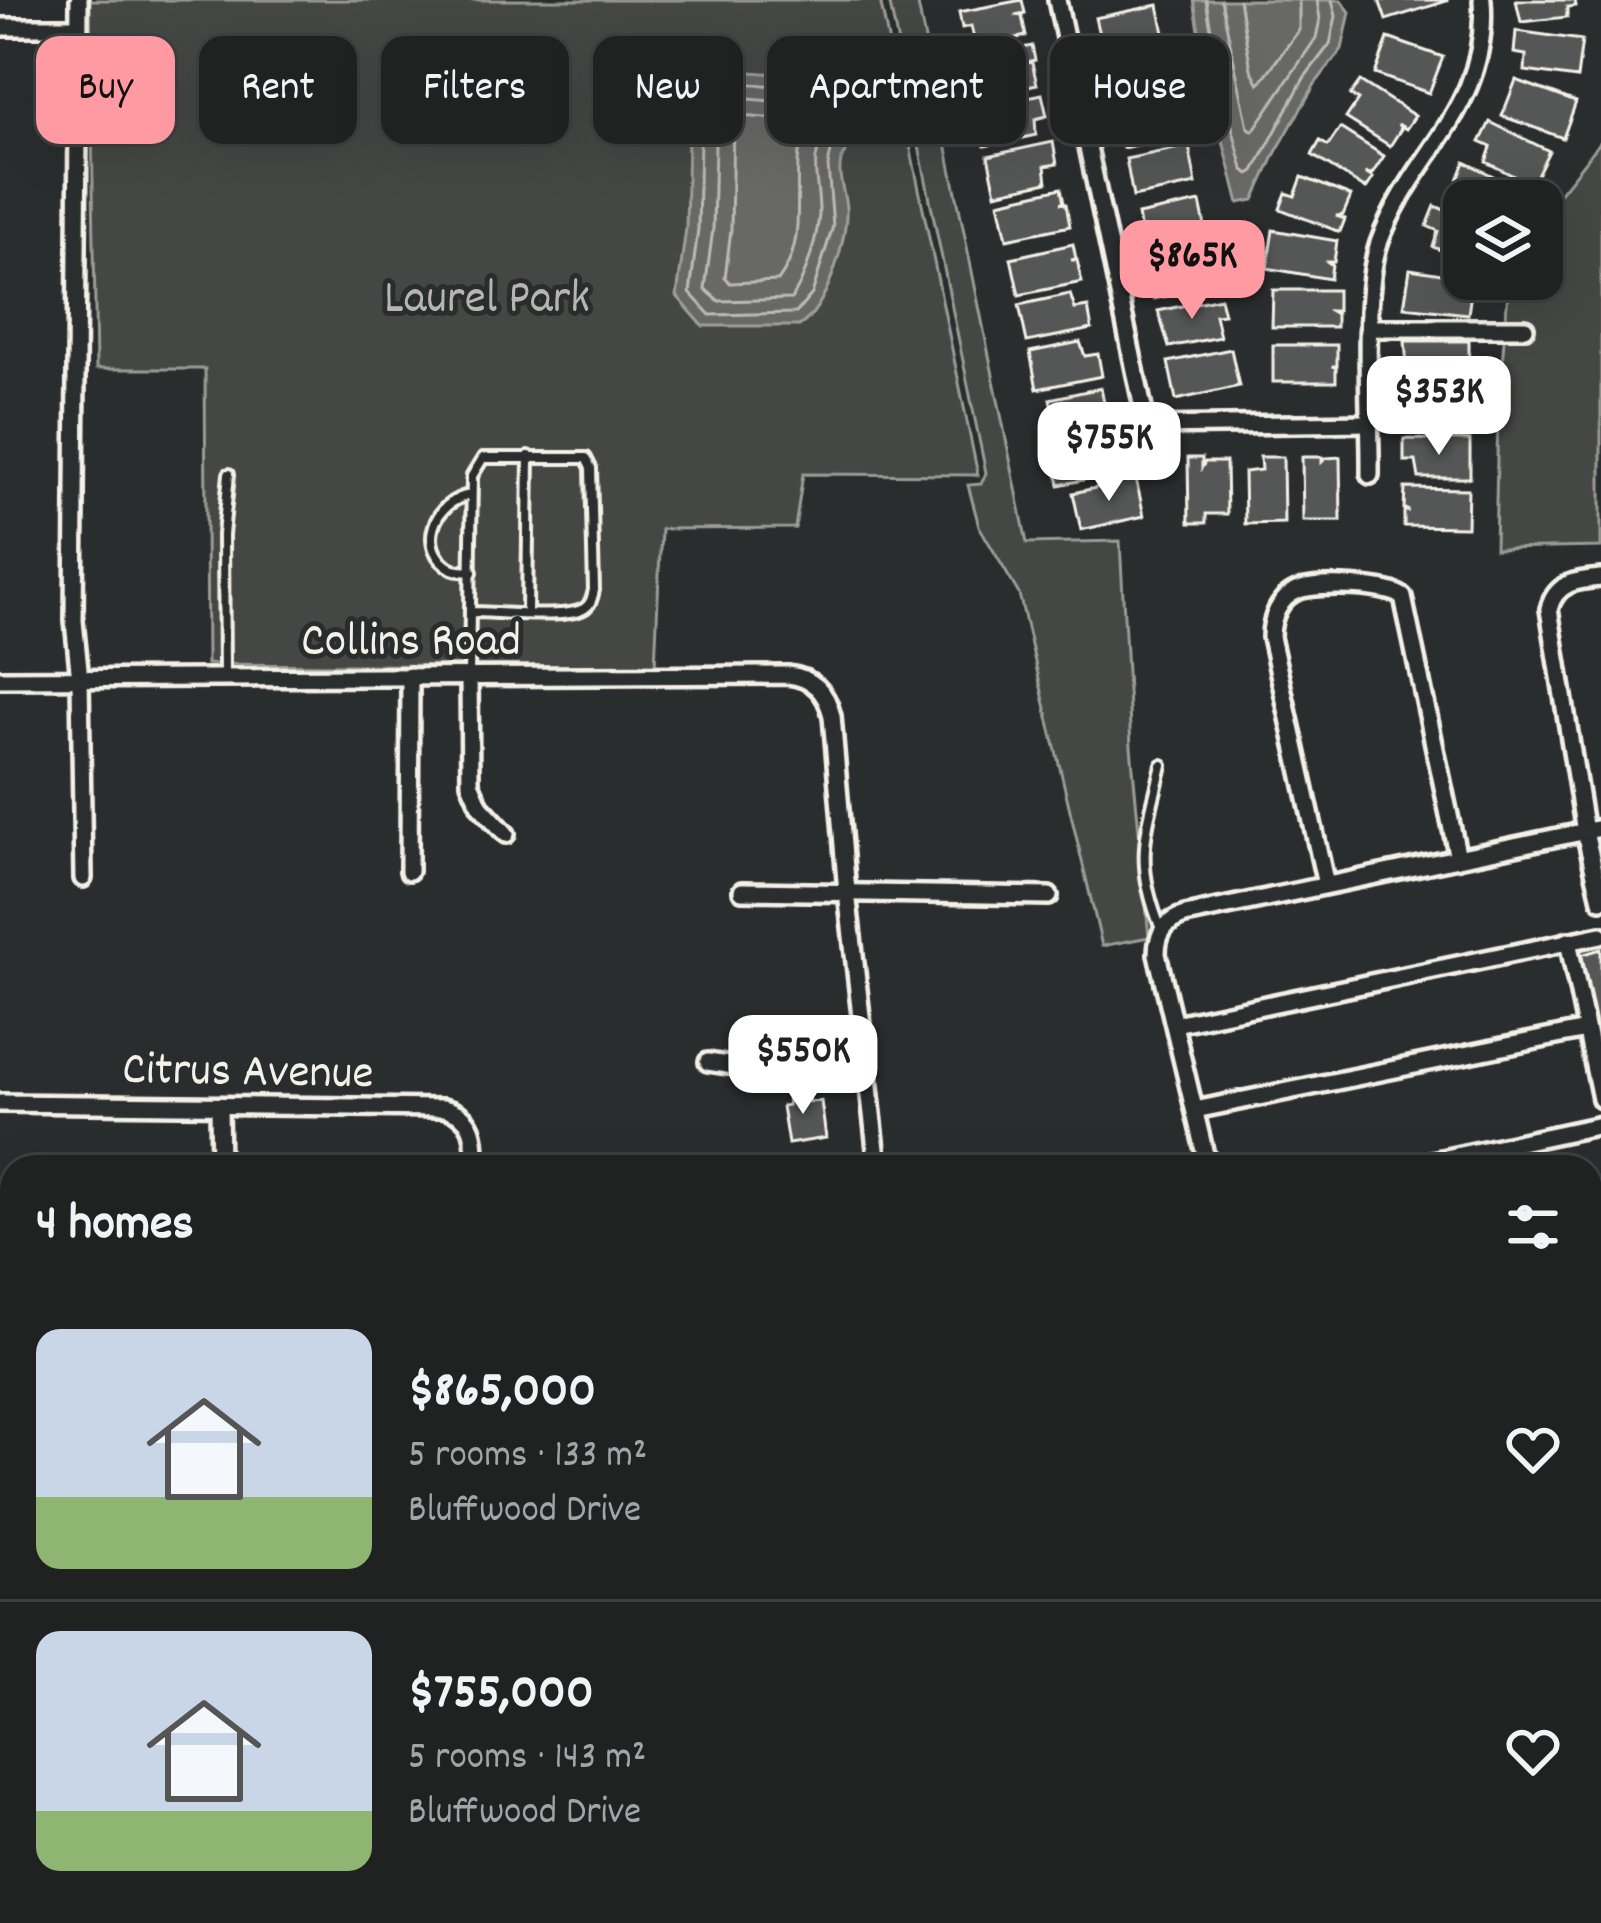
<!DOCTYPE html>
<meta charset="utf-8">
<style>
:root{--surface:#202222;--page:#2d2f2f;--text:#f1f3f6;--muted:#a2a4a5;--line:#3d3f40;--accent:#ff9aa2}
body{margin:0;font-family:Dekko,sans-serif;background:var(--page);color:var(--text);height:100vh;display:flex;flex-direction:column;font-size:45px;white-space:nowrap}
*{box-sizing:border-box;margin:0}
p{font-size:39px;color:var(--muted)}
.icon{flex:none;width:66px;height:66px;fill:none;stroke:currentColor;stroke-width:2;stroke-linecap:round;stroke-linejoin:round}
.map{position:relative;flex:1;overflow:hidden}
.panel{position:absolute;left:0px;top:1155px;width:1602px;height:768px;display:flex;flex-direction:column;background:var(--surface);border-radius:36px 36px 0 0;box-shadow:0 12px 48px #0002,0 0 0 3px var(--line)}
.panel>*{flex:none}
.hud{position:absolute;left:36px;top:36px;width:1530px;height:108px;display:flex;gap:24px}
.buttons{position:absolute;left:1443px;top:180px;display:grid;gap:24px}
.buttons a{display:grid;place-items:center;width:120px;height:120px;border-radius:24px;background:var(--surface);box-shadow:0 12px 48px #0002,0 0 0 3px var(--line);font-size:60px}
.price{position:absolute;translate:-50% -102px;padding:0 27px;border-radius:24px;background:#fff;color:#222;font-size:39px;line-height:78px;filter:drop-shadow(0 3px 6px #0008)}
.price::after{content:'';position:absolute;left:50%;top:72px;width:36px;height:27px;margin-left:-18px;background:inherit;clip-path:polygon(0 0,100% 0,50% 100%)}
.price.selected{background:var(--accent);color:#111}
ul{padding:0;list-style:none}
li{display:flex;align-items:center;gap:36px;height:300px;padding:0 36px}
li+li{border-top:3px solid var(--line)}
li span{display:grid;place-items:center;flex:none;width:336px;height:240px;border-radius:24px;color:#555}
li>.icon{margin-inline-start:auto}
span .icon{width:144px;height:144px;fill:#fffc;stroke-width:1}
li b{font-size:51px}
h2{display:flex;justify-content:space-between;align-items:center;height:144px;padding:0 36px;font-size:51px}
.tag{padding:0 42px;border-radius:24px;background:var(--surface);box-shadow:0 12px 48px #0002,0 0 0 3px var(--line);font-size:42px;line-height:108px}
.tag.selected{background:var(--accent);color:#111}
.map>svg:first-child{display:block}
.built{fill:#373a3a}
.green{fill:#444645;stroke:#9c9c96;stroke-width:3}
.water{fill:#676866;stroke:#9f9f9a;stroke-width:3}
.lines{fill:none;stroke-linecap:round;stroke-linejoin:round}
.shore{stroke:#bcbab4;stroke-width:3}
.building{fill:#555756;stroke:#f4f1e8;stroke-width:3}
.lane-casing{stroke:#f4f1e8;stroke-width:16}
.street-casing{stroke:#f4f1e8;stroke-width:24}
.lane{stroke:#2a2d2e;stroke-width:8}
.street{stroke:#2a2d2e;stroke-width:15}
.labels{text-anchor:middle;stroke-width:10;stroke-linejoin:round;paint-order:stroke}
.park-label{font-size:48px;fill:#b6b5af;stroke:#2a2d2e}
.street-label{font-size:48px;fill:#f4f1e8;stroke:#2a2d2e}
</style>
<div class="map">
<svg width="1601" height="1923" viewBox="0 0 1601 1923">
<rect width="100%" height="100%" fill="#2a2d2e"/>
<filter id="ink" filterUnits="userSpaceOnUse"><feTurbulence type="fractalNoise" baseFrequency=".00833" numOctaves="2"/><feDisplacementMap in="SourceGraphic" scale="24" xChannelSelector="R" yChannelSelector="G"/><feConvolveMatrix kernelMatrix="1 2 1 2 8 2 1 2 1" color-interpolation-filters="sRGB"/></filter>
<g filter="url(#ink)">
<!-- built -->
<polygon class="built" points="1601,1441 1601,1923 1309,1923 1307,1911 1590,1911 1590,1443"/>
<!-- green -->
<g class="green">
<polygon points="90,0 880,0 978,475 803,474 795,528 661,529 655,667 207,664 205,369 96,369"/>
<polygon points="889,0 917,0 1027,543 1120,541 1131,747 1149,937 1102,946 1019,594 979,526 968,485 981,484 986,473"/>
<polygon points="1601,141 1601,547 1495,549 1498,413 1508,292 1515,279 1542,279 1542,223 1551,204"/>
</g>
<!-- water -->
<g class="water">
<polygon points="1194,0 1341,0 1350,12 1342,49 1315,84 1276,152 1254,200 1239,203 1207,79"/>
<path d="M724 70 844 79 857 138C852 146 843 153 841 161 837 176 845 193 846 208 848 239 826 310 799 326H703L677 296 686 228 689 90 706 72Z"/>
</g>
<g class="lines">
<!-- shore -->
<g class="shore">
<polyline points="1206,0 1219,76 1243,169 1249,174 1254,171 1304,78 1330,44 1336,16 1332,0"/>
<polyline points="1221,0 1248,127 1253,131 1316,38 1320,19 1317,0"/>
<polyline points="1239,0 1251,69 1259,84 1299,30 1299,0"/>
<polygon points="724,82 831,90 836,95 844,135 831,151 828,166 833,226 812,294 796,313 710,315 690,293 698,229 701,94 710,84"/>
<path d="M725 97 819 105 824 108 828 130C806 160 820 182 819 215 817 239 805 280 791 299L719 301 705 289 713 229 716 103Z"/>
<path d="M740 116 801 121 806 126C785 178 814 233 778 281L730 283 725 278 731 229 733 122Z"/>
</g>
</g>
<!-- building -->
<g class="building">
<polygon points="1022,0 1025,13 1015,15 1022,16 1026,36 976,47 971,26 962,28 959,12"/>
<polygon points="1379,0 1447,0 1447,1 1386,20"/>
<polygon points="1516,0 1575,0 1576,6 1567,7 1567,17 1521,22"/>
<polygon points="1158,5 1166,42 1104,55 1095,18"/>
<polygon points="1516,31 1582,40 1577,78 1525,71 1526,55 1514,53"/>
<polygon points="1388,38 1443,57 1429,93 1375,74"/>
<polygon points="1032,46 1035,60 1026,62 1032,63 1037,84 985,95 981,74 972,76 969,59"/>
<polygon points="1168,52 1176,89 1114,102 1105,66"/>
<polygon points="1516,80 1576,102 1563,138 1502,116"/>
<polygon points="1360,81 1415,116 1406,129 1398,124 1401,129 1390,146 1346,118 1358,100 1350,95"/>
<polygon points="1042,94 1047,116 1035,119 1036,135 985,146 977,108"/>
<polygon points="1178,98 1186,135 1123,148 1116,110"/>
<polygon points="1490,122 1549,151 1532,185 1486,162 1491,147 1480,142"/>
<polygon points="1340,128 1384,156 1372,174 1365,173 1373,178 1366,189 1312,155 1320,141 1328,146"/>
<polygon points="1053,142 1057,164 1045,166 1047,182 996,193 988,156"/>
<polygon points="1189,146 1196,184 1133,197 1126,159"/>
<polygon points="1465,162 1523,191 1518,201 1464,204 1451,197"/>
<polygon points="1302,177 1351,196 1343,215 1336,216 1345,219 1340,232 1280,209 1286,193 1295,196"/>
<polygon points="1061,188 1064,203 1060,203 1066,204 1070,226 1007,239 999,202"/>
<polygon points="1200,202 1208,240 1145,253 1138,215"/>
<polygon points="1435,206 1464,218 1464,260 1433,247 1438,231 1427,226"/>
<polygon points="1273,230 1337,241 1334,262 1328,262 1332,265 1330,279 1267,268"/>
<polygon points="1073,244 1076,259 1071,260 1077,260 1082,282 1019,295 1011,258"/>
<polygon points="1210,248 1218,286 1154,299 1148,261"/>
<polygon points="1410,269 1473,279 1468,314 1404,307"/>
<polygon points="1273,290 1337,290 1337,311 1331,311 1336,314 1336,327 1272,327"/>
<polygon points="1070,294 1075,309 1088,307 1092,329 1027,342 1019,305"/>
<polygon points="1220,298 1224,314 1215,315 1220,337 1169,347 1158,311"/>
<polygon points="1405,341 1469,341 1469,358 1460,358 1460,379 1408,379"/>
<polygon points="1080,342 1085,356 1098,354 1102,376 1037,389 1030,352"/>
<polygon points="1273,345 1337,345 1337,366 1332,366 1336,368 1336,382 1273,382"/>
<polygon points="1231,349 1239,386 1176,400 1168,362"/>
<polygon points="1101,388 1105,408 1100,412 1109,410 1112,424 1049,438 1045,421 1054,419 1050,399"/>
<polygon points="1408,391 1460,391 1460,412 1469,412 1469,430 1405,429 1405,414 1414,414 1407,411"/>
<polygon points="1111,435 1116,456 1110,460 1119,458 1122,472 1059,485 1056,469 1065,467 1060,447"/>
<polygon points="1404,439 1470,440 1470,478 1419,478 1416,461 1404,461"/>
<polygon points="1260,457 1283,457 1284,523 1245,524 1244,472 1261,470"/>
<polygon points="1302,457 1322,457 1322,462 1326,458 1340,457 1341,521 1303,521"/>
<polygon points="1188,458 1202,458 1202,467 1205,462 1226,462 1227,514 1206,514 1206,523 1189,523"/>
<polygon points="1136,479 1144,516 1081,530 1073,493"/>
<polygon points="1405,488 1468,489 1467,527 1404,526 1404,511 1409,511 1404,509"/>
<polygon points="1601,949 1601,1051 1577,956"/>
<polygon points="806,1085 809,1102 821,1101 826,1138 788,1144 782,1106 788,1105 786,1088"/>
</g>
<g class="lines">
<defs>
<g id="lane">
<path d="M471 495C434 500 415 549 452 569 458 572 466 571 472 572"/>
<polyline points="527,612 529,456"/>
<polyline points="224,675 223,535 229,474"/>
<path d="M469 675 472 476 483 458H586L591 468 594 590C592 598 591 604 585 608 569 620 496 612 473 612"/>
<path d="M1161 929C1133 860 1146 833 1162 765"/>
</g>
<g id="street">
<polyline points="79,0 74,621 80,679 83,878"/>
<polyline points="1057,0 1155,465"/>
<polyline points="0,27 78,27"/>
<polyline points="1371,328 1525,328"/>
<polyline points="1147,426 1371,423"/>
<path d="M1370 475C1371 415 1361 297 1379 243 1412 152 1490 109 1482 0"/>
<path d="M1601 578C1577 580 1556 582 1549 609L1585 832 1601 900"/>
<polyline points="469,676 470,783 480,806 506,834"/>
<path d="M0 679 788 675C813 678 826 691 832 716L847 892 878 1167"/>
<polyline points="409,871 410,676"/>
<path d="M1326 885 1271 637C1271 619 1279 597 1299 590 1318 583 1389 585 1403 597L1458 858"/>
<polyline points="742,891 1049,896"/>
<polyline points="1568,941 1601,1099"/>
<polyline points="1175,1024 1601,935"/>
<polyline points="708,1062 778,1073 867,1071"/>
<path d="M0 1103 443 1108C476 1115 475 1138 475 1167"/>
<polyline points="219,1106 220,1167"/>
<polyline points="1195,1110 1586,1030"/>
<path d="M1208 1167 1157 954C1157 934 1165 921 1185 915L1601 828"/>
<polyline points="1404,1167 1601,1125"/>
<polyline points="1590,1227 1601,1225"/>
<polyline points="1590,1322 1601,1320"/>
<polyline points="1590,1420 1601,1417"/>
<polyline points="1590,1485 1601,1479"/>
<polyline points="1590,1603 1601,1594"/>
<polyline points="1590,1732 1601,1737"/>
<polyline points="0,1825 12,1825"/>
<polyline points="224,1911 225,1923"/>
<polyline points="955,1911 956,1923"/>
<polyline points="1411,1911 1414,1923"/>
<polyline points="1517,1911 1522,1923"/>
</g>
</defs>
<!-- lane casing -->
<use href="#lane" class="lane-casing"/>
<!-- street casing -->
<use href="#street" class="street-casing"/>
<!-- lane -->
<use href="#lane" class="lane"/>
<!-- street -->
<use href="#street" class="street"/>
</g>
</g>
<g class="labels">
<!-- park labels -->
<g class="park-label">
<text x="487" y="311">Laurel Park</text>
</g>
<!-- street labels -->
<g class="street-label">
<text x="411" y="654">Collins Road</text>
<text transform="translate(248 1067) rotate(1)" y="17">Citrus Avenue</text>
</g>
</g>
</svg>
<div class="buttons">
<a><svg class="icon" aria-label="layers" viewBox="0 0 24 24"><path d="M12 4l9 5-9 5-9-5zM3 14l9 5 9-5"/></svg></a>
</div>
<b class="price selected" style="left:1192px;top:322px">$865K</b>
<b class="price" style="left:1439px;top:458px">$353K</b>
<b class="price" style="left:1109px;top:504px">$755K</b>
<b class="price" style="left:803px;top:1117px">$550K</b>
<div class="hud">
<a class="tag selected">Buy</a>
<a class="tag">Rent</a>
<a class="tag">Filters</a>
<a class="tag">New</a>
<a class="tag">Apartment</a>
<a class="tag">House</a>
</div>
<section class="panel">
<h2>4 homes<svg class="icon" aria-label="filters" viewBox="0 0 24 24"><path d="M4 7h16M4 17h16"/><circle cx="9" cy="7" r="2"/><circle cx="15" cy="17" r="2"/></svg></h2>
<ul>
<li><span style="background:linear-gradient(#c9d6e8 70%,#8fb573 0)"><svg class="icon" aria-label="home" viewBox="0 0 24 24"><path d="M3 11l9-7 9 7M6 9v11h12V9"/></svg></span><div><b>$865,000</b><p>5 rooms · 133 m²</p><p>Bluffwood Drive</p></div><svg class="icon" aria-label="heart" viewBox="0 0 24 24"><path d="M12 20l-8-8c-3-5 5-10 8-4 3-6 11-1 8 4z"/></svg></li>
<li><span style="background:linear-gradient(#c9d6e8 75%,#8fb573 0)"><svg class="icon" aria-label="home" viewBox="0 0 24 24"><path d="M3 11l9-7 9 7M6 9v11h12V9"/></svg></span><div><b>$755,000</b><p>5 rooms · 143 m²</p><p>Bluffwood Drive</p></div><svg class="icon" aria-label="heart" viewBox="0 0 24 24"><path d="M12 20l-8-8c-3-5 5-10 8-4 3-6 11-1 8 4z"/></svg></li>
</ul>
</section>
</div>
